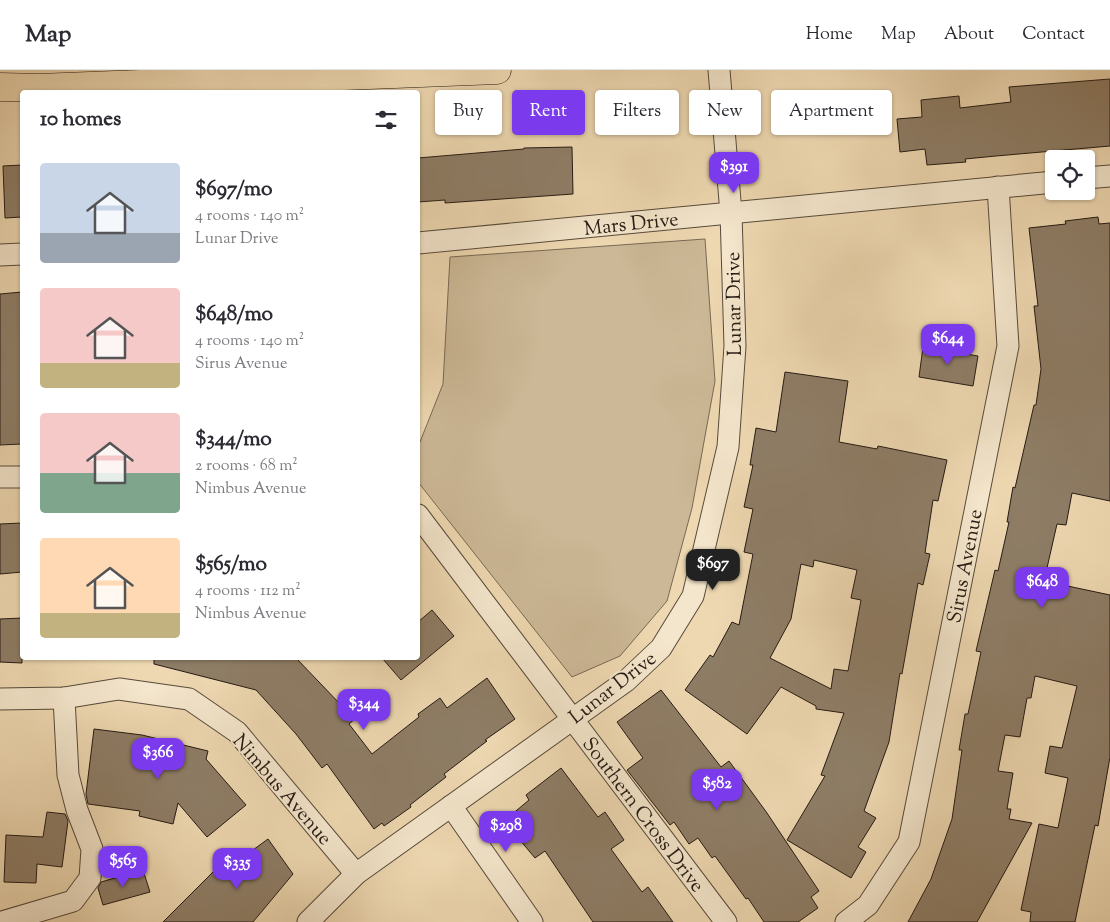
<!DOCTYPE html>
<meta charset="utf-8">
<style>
:root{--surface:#fff;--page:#f2f2f3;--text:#2b2b33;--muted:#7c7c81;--line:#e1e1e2;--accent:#7c3aed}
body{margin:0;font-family:"Sorts Mill Goudy",serif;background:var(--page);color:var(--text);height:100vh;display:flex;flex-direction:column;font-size:19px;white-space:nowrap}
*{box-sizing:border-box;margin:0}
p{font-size:16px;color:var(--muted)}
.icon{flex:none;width:28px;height:28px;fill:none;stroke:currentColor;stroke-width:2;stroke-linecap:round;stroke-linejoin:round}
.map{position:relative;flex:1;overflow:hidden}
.panel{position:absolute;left:20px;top:20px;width:400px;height:570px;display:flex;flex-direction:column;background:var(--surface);border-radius:5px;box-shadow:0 1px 4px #0004}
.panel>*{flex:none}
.hud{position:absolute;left:435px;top:20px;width:475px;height:45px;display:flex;gap:10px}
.fabs{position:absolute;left:1045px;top:80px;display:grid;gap:10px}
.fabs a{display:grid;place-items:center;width:50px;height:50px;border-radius:5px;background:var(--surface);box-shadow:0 1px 4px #0004;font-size:25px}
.price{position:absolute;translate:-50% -42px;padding:0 11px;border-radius:10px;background:var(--accent);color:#fff;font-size:16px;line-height:32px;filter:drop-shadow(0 1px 2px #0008)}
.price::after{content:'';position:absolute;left:50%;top:30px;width:15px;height:11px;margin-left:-8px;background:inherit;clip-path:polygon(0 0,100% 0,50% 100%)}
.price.on{background:#222;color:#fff}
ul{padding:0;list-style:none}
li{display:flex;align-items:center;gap:15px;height:125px;padding:0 20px}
li span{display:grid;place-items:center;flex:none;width:140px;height:100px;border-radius:5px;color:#555}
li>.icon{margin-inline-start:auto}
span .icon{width:60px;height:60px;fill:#fffc;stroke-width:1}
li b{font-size:21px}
h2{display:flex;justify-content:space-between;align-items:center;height:60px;padding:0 20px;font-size:21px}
.tag{padding:0 18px;border-radius:5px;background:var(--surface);box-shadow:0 1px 4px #0004;font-size:18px;line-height:45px}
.tag.on{background:var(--accent);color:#fff}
header{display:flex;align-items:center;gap:30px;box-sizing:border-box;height:70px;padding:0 25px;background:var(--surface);border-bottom:1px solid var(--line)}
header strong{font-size:24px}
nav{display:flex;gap:28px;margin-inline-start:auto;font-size:18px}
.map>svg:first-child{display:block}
.green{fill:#ccb896;stroke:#786955}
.building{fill:#8e7d66;stroke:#251a14;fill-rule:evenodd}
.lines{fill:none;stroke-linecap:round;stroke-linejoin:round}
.minor-casing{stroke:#574a3b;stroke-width:23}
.trunk-casing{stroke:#251a14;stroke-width:29}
.minor{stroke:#f4e6cc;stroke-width:21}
.trunk{stroke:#eed8b1;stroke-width:28}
.labels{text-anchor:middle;stroke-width:4;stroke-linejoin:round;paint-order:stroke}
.street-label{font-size:20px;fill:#251a14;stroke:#f4e6cc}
</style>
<header>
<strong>Map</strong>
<nav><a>Home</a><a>Map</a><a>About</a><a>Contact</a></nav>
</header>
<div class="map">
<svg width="1110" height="852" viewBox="0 0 1110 852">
<rect width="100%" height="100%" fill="#eed8b1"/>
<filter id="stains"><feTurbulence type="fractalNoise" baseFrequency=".004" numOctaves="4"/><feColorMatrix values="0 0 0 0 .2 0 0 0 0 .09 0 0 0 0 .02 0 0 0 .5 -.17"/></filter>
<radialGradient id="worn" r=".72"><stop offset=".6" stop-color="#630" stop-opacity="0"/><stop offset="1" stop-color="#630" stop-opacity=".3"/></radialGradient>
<!-- green -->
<polygon class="green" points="705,169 715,311 692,438 667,531 620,586 572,607 418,412 418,377 443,314 450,187"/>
<!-- building -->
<g class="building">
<polygon points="1110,9 1110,76 996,86 965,89 966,92 927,95 925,79 900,82 897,49 922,47 921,30 959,26 960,38 1011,32 1009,17"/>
<polygon points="572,77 573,124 445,133 445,130 418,132 418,88 524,79 524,78"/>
<polygon points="22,95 22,147 5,148 3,96"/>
<polygon points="1098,147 1099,154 1110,153 1110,431 1072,423 1066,455 1057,454 1044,511 1110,525 1110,687 1098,756 1095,755 1075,852 1030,852 1031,842 1021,840 1039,754 1058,758 1068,708 1045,703 1050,676 1062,678 1077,616 1035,606 1031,628 1027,628 1020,667 1005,665 998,701 1013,703 1007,739 1011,739 1009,749 1032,753 977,852 908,852 931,809 952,749 962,680 959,680 965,644 968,644 981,582 976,581 995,500 998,501 1009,452 1007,452 1013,417 1015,418 1034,335 1036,335 1041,299 1034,236 1038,236 1029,158 1066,154 1065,151"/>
<polygon points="22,222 22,374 0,375 0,224"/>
<polygon points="923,277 978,286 973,316 919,307"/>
<path d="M785 302 848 311 839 372 877 379 878 376 947 390 938 431 933 430 925 483 930 484 923 515 918 513 902 604 900 603 889 672 864 741 876 748 858 777 866 782 851 808 787 770 825 706 821 705 844 643 816 639V636L781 617 747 664 685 620 710 585 713 587 732 552 739 555 753 484 744 482 753 439 744 437 753 395H750L756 358 776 362ZM814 490 857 500 851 528 861 530 848 601 834 599 831 619 770 588 791 549 801 494 813 497Z"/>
<polygon points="22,453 22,502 0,504 0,454"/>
<polygon points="432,540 454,566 401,610 382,588 418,588 418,552"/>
<polygon points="22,548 22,593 0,592 0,549"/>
<polygon points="154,588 296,588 341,635 346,632 357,647 349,654 372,684 419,647 418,644 440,628 447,638 487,608 515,649 485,670 487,671 444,704 446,707 410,735 411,737 384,756 382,753 374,759 327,694 322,698 296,664 256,620 154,594"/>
<polygon points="661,620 721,697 729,691 767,743 819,821 811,827 818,838 798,852 764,852 748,828 746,829 715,786 712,788 698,768 689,774 674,752 670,755 627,700 643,688 617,652"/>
<polygon points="94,659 142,665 208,681 206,689 246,735 207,767 178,733 173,754 139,746 140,741 88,734 86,724"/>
<polygon points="561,698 598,747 605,742 624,770 611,779 642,822 648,817 673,852 593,852 545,781 535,788 504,751 529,730 526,725"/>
<polygon points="47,742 65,744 68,751 62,797 37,794 36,813 4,812 6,765 43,767"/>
<polygon points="268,769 293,804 253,852 163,852 221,794 227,799"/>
<polygon points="143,800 150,822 103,835 98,818 101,812"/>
</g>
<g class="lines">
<defs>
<g id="minor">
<polyline points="1086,108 1110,106"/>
<polyline points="418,173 1054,112"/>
<polyline points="0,185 22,184"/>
<polyline points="0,407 22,407"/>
<polyline points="418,445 726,852"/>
<polyline points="0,629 64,628 119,619 189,629 237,662 356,804"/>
<polyline points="451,736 532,852"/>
<polyline points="2,852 73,831 90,808 92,779 77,740 68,705 64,628"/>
<polyline points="308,852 356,804 626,611 661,578 693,526 728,377 735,276 731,143 719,0"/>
<polyline points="846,852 868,835 909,772 1008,276 998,117"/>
</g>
<polyline id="trunk" points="0,17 39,18 497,0"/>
</defs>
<!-- minor casing -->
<use href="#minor" class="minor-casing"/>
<!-- trunk casing -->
<use href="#trunk" class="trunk-casing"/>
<!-- minor -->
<use href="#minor" class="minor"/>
<!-- trunk -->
<use href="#trunk" class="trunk"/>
</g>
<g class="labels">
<!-- street labels -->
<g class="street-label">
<text transform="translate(631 153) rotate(-6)" y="7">Mars Drive</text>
<text transform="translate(733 234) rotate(-91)" y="7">Lunar Drive</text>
<text transform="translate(964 496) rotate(-79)" y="7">Sirus Avenue</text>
<text transform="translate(612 617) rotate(-38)" y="7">Lunar Drive</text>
<text transform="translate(283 719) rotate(49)" y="7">Nimbus Avenue</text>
<text transform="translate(644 744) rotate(53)" y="7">Southern Cross Drive</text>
</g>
</g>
<rect width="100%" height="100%" filter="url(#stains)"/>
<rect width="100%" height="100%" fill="url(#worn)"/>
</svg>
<div class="fabs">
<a><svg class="icon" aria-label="locate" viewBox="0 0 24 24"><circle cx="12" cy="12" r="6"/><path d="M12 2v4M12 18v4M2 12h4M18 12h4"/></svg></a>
</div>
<b class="price" style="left:734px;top:124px">$391</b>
<b class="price" style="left:948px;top:296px">$644</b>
<b class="price on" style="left:713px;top:521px">$697</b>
<b class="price" style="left:1042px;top:539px">$648</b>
<b class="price" style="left:364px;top:661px">$344</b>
<b class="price" style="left:158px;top:710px">$366</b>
<b class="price" style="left:717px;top:741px">$582</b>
<b class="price" style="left:506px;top:783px">$298</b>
<b class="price" style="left:123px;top:818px">$565</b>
<b class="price" style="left:237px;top:820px">$335</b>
<div class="hud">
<a class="tag">Buy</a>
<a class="tag on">Rent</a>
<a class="tag">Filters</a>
<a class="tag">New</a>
<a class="tag">Apartment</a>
</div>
<section class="panel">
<h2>10 homes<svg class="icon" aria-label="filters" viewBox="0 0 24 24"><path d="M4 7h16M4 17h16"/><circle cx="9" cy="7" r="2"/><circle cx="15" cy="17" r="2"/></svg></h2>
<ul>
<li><span style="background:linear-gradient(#c9d6e8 70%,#9aa5b1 0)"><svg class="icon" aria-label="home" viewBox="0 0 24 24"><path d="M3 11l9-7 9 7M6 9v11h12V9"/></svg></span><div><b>$697/mo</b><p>4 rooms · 140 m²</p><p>Lunar Drive</p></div></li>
<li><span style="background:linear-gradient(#f6c9c9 75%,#c2b280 0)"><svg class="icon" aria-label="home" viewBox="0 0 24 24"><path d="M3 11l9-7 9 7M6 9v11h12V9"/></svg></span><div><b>$648/mo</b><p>4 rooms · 140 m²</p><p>Sirus Avenue</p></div></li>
<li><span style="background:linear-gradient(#f6c9c9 60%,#7fa58c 0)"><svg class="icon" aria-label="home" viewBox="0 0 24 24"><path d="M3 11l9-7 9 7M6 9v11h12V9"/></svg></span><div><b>$344/mo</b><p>2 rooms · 68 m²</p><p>Nimbus Avenue</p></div></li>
<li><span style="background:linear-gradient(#ffd9b3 75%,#c2b280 0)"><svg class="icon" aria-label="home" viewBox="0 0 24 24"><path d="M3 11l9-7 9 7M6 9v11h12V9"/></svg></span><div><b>$565/mo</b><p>4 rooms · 112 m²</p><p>Nimbus Avenue</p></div></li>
</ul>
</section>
</div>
